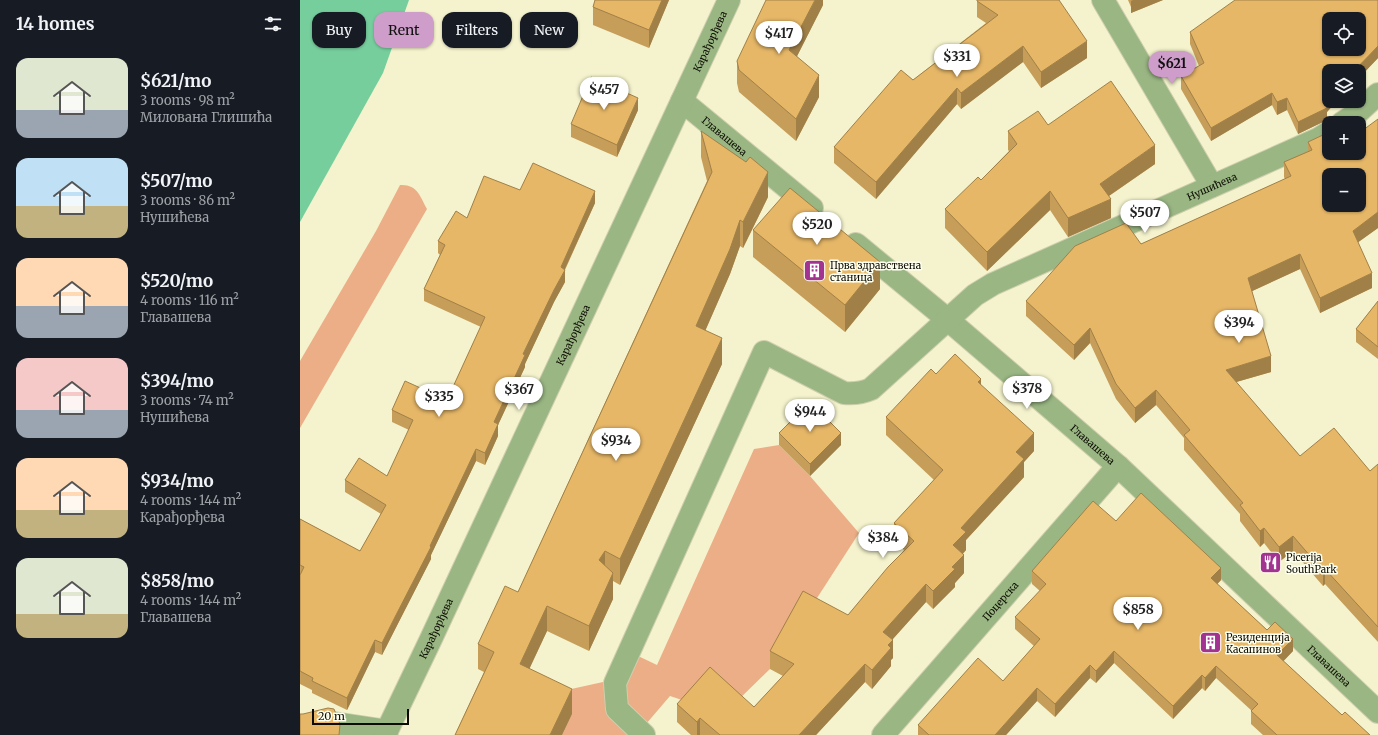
<!DOCTYPE html>
<meta charset="utf-8">
<style>
:root{--surface:#171b24;--page:#242831;--text:#f1f3f6;--muted:#9ea1a6;--accent:#ce9dc9}
body{margin:0;font-family:Merriweather,serif;background:var(--page);color:var(--text);height:100vh;display:flex;flex-direction:column;font-size:15px;white-space:nowrap}
*{box-sizing:border-box;margin:0}
p{font-size:13px;color:var(--muted)}
.icon{flex:none;width:22px;height:22px;fill:none;stroke:currentColor;stroke-width:2;stroke-linecap:round;stroke-linejoin:round}
.map{position:relative;flex:1;overflow:hidden}
.panel{display:flex;flex-direction:column;background:var(--surface);width:300px}
.panel>*{flex:none}
.banner{position:absolute;left:12px;top:12px;width:380px;height:36px;display:flex;gap:8px}
.buttons{position:absolute;left:1022px;top:12px;display:grid;gap:8px}
.buttons a{display:grid;place-items:center;width:44px;height:44px;border-radius:8px;background:var(--surface);box-shadow:0 1px 3px #0004;font-size:20px}
.scale{position:absolute;left:12px;bottom:10px;width:97px;box-sizing:border-box;padding-left:4px;border:2px solid #0d0c02;border-top:0;font-size:11px;line-height:14px;white-space:nowrap;color:#0d0c02;-webkit-text-stroke:3px #ffffef;paint-order:stroke}
.price{position:absolute;translate:-50% -34px;padding:0 9px;border-radius:14px;background:#fff;color:#222;font-size:13px;line-height:26px;filter:drop-shadow(0 1px 2px #0008)}
.price::after{content:'';position:absolute;left:50%;top:24px;width:12px;height:9px;margin-left:-6px;background:inherit;clip-path:polygon(0 0,100% 0,50% 100%)}
.price.active{background:var(--accent);color:#111}
ul{padding:0;list-style:none}
li{display:flex;align-items:center;gap:12px;height:100px;padding:0 16px}
li span{display:grid;place-items:center;flex:none;width:112px;height:80px;border-radius:12px;color:#555}
li>.icon{margin-inline-start:auto}
span .icon{width:48px;height:48px;fill:#fffc;stroke-width:1}
li b{font-size:17px}
h2{display:flex;justify-content:space-between;align-items:center;height:48px;padding:0 16px;font-size:17px}
.tag{padding:0 14px;border-radius:12px;background:var(--surface);box-shadow:0 1px 3px #0004;font-size:14px;line-height:36px}
.tag.active{background:var(--accent);color:#111}
main{display:flex;flex:1;min-height:0}
.map>svg:first-child{display:block}
.green{fill:#ebae87}
.water{fill:#76ce9d}
.lines{fill:none;stroke-linecap:round;stroke-linejoin:round}
.minor-casing{stroke:#cfcead;stroke-width:24}
.minor{stroke:#99b683;stroke-width:22}
.wall{fill:#c69d59}
.shaded-wall{fill:#a18048}
.building{fill:#e6b767;stroke:#a18048;fill-rule:evenodd}
.labels{text-anchor:middle;stroke-width:3;stroke-linejoin:round;paint-order:stroke}
.street-label{font-size:10px;fill:#0d0c02;stroke:#ffffef}
.poi-label{font-size:10px;fill:#0d0c02;stroke:#ffffef;text-anchor:start}
</style>
<main>
<section class="panel">
<h2>14 homes<svg class="icon" aria-label="filters" viewBox="0 0 24 24"><path d="M4 7h16M4 17h16"/><circle cx="9" cy="7" r="2"/><circle cx="15" cy="17" r="2"/></svg></h2>
<ul>
<li><span style="background:linear-gradient(#dfe7d0 65%,#9aa5b1 0)"><svg class="icon" aria-label="home" viewBox="0 0 24 24"><path d="M3 11l9-7 9 7M6 9v11h12V9"/></svg></span><div><b>$621/mo</b><p>3 rooms · 98 m²</p><p>Милована Глишића</p></div></li>
<li><span style="background:linear-gradient(#bfe0f5 60%,#c2b280 0)"><svg class="icon" aria-label="home" viewBox="0 0 24 24"><path d="M3 11l9-7 9 7M6 9v11h12V9"/></svg></span><div><b>$507/mo</b><p>3 rooms · 86 m²</p><p>Нушићева</p></div></li>
<li><span style="background:linear-gradient(#ffd9b3 60%,#9aa5b1 0)"><svg class="icon" aria-label="home" viewBox="0 0 24 24"><path d="M3 11l9-7 9 7M6 9v11h12V9"/></svg></span><div><b>$520/mo</b><p>4 rooms · 116 m²</p><p>Главашева</p></div></li>
<li><span style="background:linear-gradient(#f6c9c9 65%,#9aa5b1 0)"><svg class="icon" aria-label="home" viewBox="0 0 24 24"><path d="M3 11l9-7 9 7M6 9v11h12V9"/></svg></span><div><b>$394/mo</b><p>3 rooms · 74 m²</p><p>Нушићева</p></div></li>
<li><span style="background:linear-gradient(#ffd9b3 65%,#c2b280 0)"><svg class="icon" aria-label="home" viewBox="0 0 24 24"><path d="M3 11l9-7 9 7M6 9v11h12V9"/></svg></span><div><b>$934/mo</b><p>4 rooms · 144 m²</p><p>Карађорђева</p></div></li>
<li><span style="background:linear-gradient(#dfe7d0 70%,#c2b280 0)"><svg class="icon" aria-label="home" viewBox="0 0 24 24"><path d="M3 11l9-7 9 7M6 9v11h12V9"/></svg></span><div><b>$858/mo</b><p>4 rooms · 144 m²</p><p>Главашева</p></div></li>
</ul>
</section>
<div class="map">
<svg width="1078" height="735" viewBox="0 0 1078 735">
<rect width="100%" height="100%" fill="#f4f3cd"/>
<!-- green -->
<g class="green">
<path d="M100 185C117 184 120 196 127 209L0 428V361L76 231Z"/>
<polygon points="479,445 510,476 559,533 508,612 503,609 470,669 432,706 394,704 370,696 340,731 344,735 262,735 272,714 235,697 303,682 315,683 336,655 357,665 454,449"/>
</g>
<!-- water -->
<polygon class="water" points="0,0 109,0 83,73 0,222"/>
<g class="lines">
<defs>
<g id="minor">
<polyline points="803,0 912,186"/>
<path id="s1" d="M382 101 512 208"/>
<polyline points="1042,123 1057,113 1078,94"/>
<path id="s2" d="M556 244 647 319 818 466 1078 712"/>
<polyline points="0,729 27,722 87,731"/>
<path id="s3" d="M85 735 130 641 429 0"/>
<path id="s4" d="M344 735 317 709 315 683 464 352 544 393C555 394 562 393 571 389L675 295 693 284 1018 139 1029 132"/>
<path id="s5" d="M583 735 818 466"/>
</g>
</defs>
<!-- minor casing -->
<use href="#minor" class="minor-casing"/>
<!-- minor -->
<use href="#minor" class="minor"/>
</g>
<!-- wall -->
<g class="wall">
<polygon points="295,0 369,0 349,48 293,25 293,7"/>
<polygon points="523,0 523,5 497,56 519,97 496,141 439,92 437,83 437,61"/>
<polygon points="828,0 863,0 831,13 831,7"/>
<polygon points="677,1 787,58 741,88 723,62 661,109 657,104 576,199 534,163 534,147 613,80 686,23 677,17"/>
<polygon points="890,32 1078,58 1059,78 1059,71 1027,112 1027,120 998,134 987,110 977,115 972,105 911,141 881,89 881,76 899,66 890,44"/>
<polygon points="338,110 317,157 271,137 271,124"/>
<polygon points="1078,119 1078,228 1058,242 1072,288 1020,313 1000,269 952,291 971,372 936,382 1000,456 1070,471 1078,464 1078,642 1025,584 1023,586 993,551 979,562 964,543 960,547 940,521 940,514 884,450 884,438 856,405 835,423 816,399 790,343 774,360 726,316 726,301 841,244 985,179 984,177 984,162 1008,151 1008,142 1029,153 1059,153"/>
<polygon points="748,125 855,164 809,196 811,218 768,237 750,210 687,271 645,228 645,209 681,180 709,151 708,150 708,131"/>
<polygon points="401,131 468,197 443,248 440,246 430,274 405,331 422,364 320,585 313,581 313,599 289,651 247,631 229,669 272,714 262,735 155,735 184,672 178,669 178,644 218,592 407,181 401,157"/>
<polygon points="220,190 295,203 265,270 265,282 254,302 225,364 225,367 198,425 198,436 185,465 176,461 131,555 131,559 95,629 82,655 75,652 47,710 12,693 12,690 0,684 0,519 60,551 81,514 45,492 45,480 87,476 109,430 92,422 92,410 147,400 181,327 124,301 124,289 140,255 138,253 138,241 167,218"/>
<polygon points="453,230 580,289 545,332 453,257"/>
<polygon points="1078,301 1078,359 1056,342 1056,329"/>
<polygon points="636,374 681,385 734,451 724,462 724,477 666,540 666,550 663,554 664,573 655,583 655,587 633,609 626,602 592,640 593,658 591,660 591,666 572,689 565,682 516,735 391,735 377,722 377,704 454,707 483,676 470,669 470,651 548,615 604,550 594,541 594,523 634,480 586,435 586,417"/>
<polygon points="479,433 541,445 510,476 479,445"/>
<polygon points="816,521 921,580 917,584 967,630 993,651 983,661 1042,715 1070,735 963,735 951,724 951,711 952,711 916,678 905,691 902,688 873,719 814,663 796,683 790,678 755,717 737,701 706,735 618,735 618,725 703,681 734,646 715,629 715,617 740,591 732,584 732,571"/>
</g>
<!-- shaded-wall -->
<g class="shaded-wall">
<polygon points="362,0 369,0 349,48 349,30"/>
<polygon points="515,0 523,0 523,5 489,72 489,50"/>
<polygon points="833,0 863,0 831,13 831,1"/>
<polygon points="787,41 787,58 741,88 741,72"/>
<polygon points="723,46 723,62 661,109 661,93"/>
<polygon points="1078,46 1078,58 1059,78 1059,71 1054,71"/>
<polygon points="519,75 519,97 496,141 496,119"/>
<polygon points="657,88 657,104 576,199 576,182"/>
<polygon points="972,93 972,105 911,141 911,128"/>
<polygon points="1029,97 1029,101 1037,101 1027,112 1027,120 998,134 998,122 1024,102"/>
<polygon points="338,98 338,110 317,157 317,145"/>
<polygon points="987,98 987,110 977,115 977,102"/>
<polygon points="855,145 855,164 800,202 800,184"/>
<polygon points="468,172 468,197 443,248 443,222"/>
<polygon points="295,191 295,203 263,273 265,270 265,282 254,302 225,364 225,367 198,425 198,436 185,465 185,453 194,422 261,267"/>
<polygon points="750,191 750,210 687,271 687,252"/>
<polygon points="811,199 811,218 768,237 768,218"/>
<polygon points="1078,212 1078,228 1053,246 1053,231"/>
<polygon points="440,220 440,246 430,274 396,352 396,326"/>
<polygon points="1000,254 1000,269 948,293 948,278"/>
<polygon points="580,262 580,289 545,332 545,305"/>
<polygon points="1072,273 1072,288 1020,313 1020,298"/>
<polygon points="790,328 790,343 774,360 774,345"/>
<polygon points="422,338 422,364 320,585 320,559"/>
<polygon points="971,356 971,372 926,385 926,370"/>
<polygon points="681,379 681,397 678,382"/>
<polygon points="856,390 856,405 835,423 835,408"/>
<polygon points="541,433 541,445 510,476 510,464"/>
<polygon points="734,433 734,451 724,462 724,477 666,540 666,550 653,564 653,545 661,528 716,452"/>
<polygon points="176,449 176,461 131,555 131,559 82,655 82,643 130,546"/>
<polygon points="964,528 964,543 960,547 960,531"/>
<polygon points="993,536 993,551 979,562 979,547"/>
<polygon points="305,551 305,576 299,560"/>
<polygon points="664,555 664,573 655,583 655,587 633,609 633,591 652,567"/>
<polygon points="921,568 921,580 911,591 911,578"/>
<polygon points="1025,569 1025,584 1023,586 1023,571"/>
<polygon points="313,573 313,599 289,651 289,626"/>
<polygon points="626,584 626,602 583,650 583,632"/>
<polygon points="247,606 247,631 220,689 220,664"/>
<polygon points="993,639 993,651 977,668 977,655"/>
<polygon points="75,640 75,652 47,710 47,698"/>
<polygon points="593,640 593,658 591,660 591,666 572,689 572,670 588,645"/>
<polygon points="814,651 814,663 796,683 796,671"/>
<polygon points="565,664 565,682 516,735 499,735"/>
<polygon points="790,665 790,678 755,717 755,704"/>
<polygon points="916,666 916,678 905,691 905,678"/>
<polygon points="902,675 902,688 873,719 873,706"/>
<polygon points="737,688 737,701 706,735 695,735"/>
<polygon points="272,689 272,714 262,735 250,735"/>
<polygon points="400,718 400,735 397,735 397,722"/>
</g>
<!-- building -->
<g class="building">
<polygon points="295,0 362,0 349,30 293,7"/>
<polygon points="466,0 515,0 489,50 519,75 496,119 439,70 437,61"/>
<polygon points="677,0 759,0 787,41 741,72 723,46 661,93 657,88 576,182 534,147 601,70 613,80 698,15 677,1"/>
<path d="M935 0H1078V46L1054 71H1029V97L1024 102 1027 108 998 122 987 98 977 102 972 93 911 128 881 76 904 63 890 32ZM1029 19H1059V49H1029Z"/>
<polygon points="291,77 338,98 317,145 271,124"/>
<polygon points="811,81 855,145 800,184 811,199 768,218 750,191 687,252 645,209 678,177 681,180 717,144 708,131 738,111 748,125"/>
<path d="M1078 119V212L1053 231 1072 273 1020 298 1000 254 948 278 971 356 926 370 1000 456 1034 428 1070 471 1078 464V627L1025 569 1023 571 993 536 979 547 964 528 960 531 940 505 943 503 884 435 890 430 856 390 835 408 816 384 790 328 774 345 726 301 775 246 826 223 841 244 991 176 984 162 1012 150 1008 142 1025 134 1029 131V153H1059V133ZM1029 175H1059V205H1029Z"/>
<polygon points="401,131 446,162 450,157 468,172 443,222 440,220 430,249 396,326 422,338 320,559 305,551 299,560 313,573 289,626 247,606 220,664 272,689 250,735 155,735 194,652 178,644 205,586 218,592 412,172"/>
<polygon points="233,163 295,191 261,267 265,270 254,290 223,354 225,355 194,422 198,424 185,453 176,449 130,546 131,547 95,617 82,643 75,640 47,698 12,681 13,678 0,671 0,575 4,567 0,565 0,519 60,551 86,505 45,480 59,458 87,476 113,420 92,410 105,381 147,400 185,317 124,289 145,245 138,241 156,211 167,218 184,176 220,190"/>
<polygon points="490,188 580,262 545,305 453,230"/>
<polygon points="1078,301 1078,347 1056,329"/>
<polygon points="655,354 681,379 678,382 734,433 716,452 724,459 661,528 666,532 653,545 664,555 652,567 655,569 633,591 626,584 583,632 593,640 588,645 591,648 572,670 565,664 499,735 420,735 400,718 397,722 377,704 410,667 454,707 494,664 470,651 503,591 548,615 588,567 614,541 594,523 643,470 586,417 631,369 636,374"/>
<polygon points="510,402 541,433 510,464 479,433"/>
<polygon points="841,493 921,568 911,578 967,630 975,622 993,639 977,655 1042,715 1045,712 1070,735 977,735 951,711 958,704 916,666 905,678 902,675 873,706 814,651 796,671 790,665 755,704 737,688 695,735 629,735 618,725 678,658 703,681 740,639 715,617 746,584 732,571 793,501 816,521"/>
<polygon points="28,708 34,709 40,724 39,735 0,735 0,714 3,714"/>
</g>
<!-- icons -->
<defs>
<symbol id="building-square" viewBox="-11 -11 22 22"><rect x="-9" y="-9" width="18" height="18" rx="4" fill="#a33391" stroke="#ffffef"/><path d="M-4-6H4V6H1V3H-1V6H-4ZM-2.5-4.3h1.7v1.8h-1.7ZM.8-4.3h1.7v1.8H.8ZM-2.5-1h1.7V.8h-1.7ZM.8-1h1.7V.8H.8Z" fill="#fff"/></symbol>
<symbol id="restaurant-square" viewBox="-11 -11 22 22"><rect x="-9" y="-9" width="18" height="18" rx="4" fill="#a33391" stroke="#ffffef"/><path d="M-5-6h1v4h1v-4h1v4h1v-4h1v5L-1.5 .5V6h-2V.5L-5-1ZM5-6V6H3V1.5H1.5Q1.5-4 5-6Z" fill="#fff"/></symbol>
</defs>
<g fill-rule="evenodd">
<use href="#building-square" x="502" y="258" width="25" height="25"/>
<use href="#restaurant-square" x="958" y="550" width="25" height="25"/>
<use href="#building-square" x="898" y="630" width="25" height="25"/>
</g>
<g class="labels">
<!-- street labels -->
<g class="street-label">
<text dy="4" stroke="none"><textPath href="#s3" startOffset="766">Карађорђева</textPath></text>
<text dy="4" stroke="none"><textPath href="#s1" startOffset="55">Главашева</textPath></text>
<text dy="4" stroke="none"><textPath href="#s4" startOffset="945">Нушићева</textPath></text>
<text dy="4" stroke="none"><textPath href="#s3" startOffset="442">Карађорђева</textPath></text>
<text dy="4" stroke="none"><textPath href="#s2" startOffset="310">Главашева</textPath></text>
<text dy="4" stroke="none"><textPath href="#s5" startOffset="178">Поцерска</textPath></text>
<text dy="4" stroke="none"><textPath href="#s3" startOffset="118">Карађорђева</textPath></text>
<text dy="4" stroke="none"><textPath href="#s2" startOffset="634">Главашева</textPath></text>
</g>
<!-- poi labels -->
<g class="poi-label">
<text x="530" y="269">Прва здравствена<tspan x="530" dy="12">станица</tspan></text>
<text x="986" y="561">Picerija<tspan x="986" dy="12">SouthPark</tspan></text>
<text x="926" y="641">Резиденција<tspan x="926" dy="12">Касапинов</tspan></text>
</g>
</g>
</svg>
<div class="buttons">
<a><svg class="icon" aria-label="locate" viewBox="0 0 24 24"><circle cx="12" cy="12" r="6"/><path d="M12 2v4M12 18v4M2 12h4M18 12h4"/></svg></a>
<a><svg class="icon" aria-label="layers" viewBox="0 0 24 24"><path d="M12 4l9 5-9 5-9-5zM3 14l9 5 9-5"/></svg></a>
<a>+</a>
<a>−</a>
</div>
<div class="scale">20 m</div>
<b class="price" style="left:479px;top:55px">$417</b>
<b class="price" style="left:657px;top:78px">$331</b>
<b class="price active" style="left:872px;top:85px">$621</b>
<b class="price" style="left:304px;top:111px">$457</b>
<b class="price" style="left:845px;top:234px">$507</b>
<b class="price" style="left:517px;top:246px">$520</b>
<b class="price" style="left:939px;top:344px">$394</b>
<b class="price" style="left:727px;top:410px">$378</b>
<b class="price" style="left:219px;top:411px">$367</b>
<b class="price" style="left:139px;top:418px">$335</b>
<b class="price" style="left:510px;top:433px">$944</b>
<b class="price" style="left:316px;top:462px">$934</b>
<b class="price" style="left:583px;top:559px">$384</b>
<b class="price" style="left:838px;top:631px">$858</b>
<div class="banner">
<a class="tag">Buy</a>
<a class="tag active">Rent</a>
<a class="tag">Filters</a>
<a class="tag">New</a>
</div>
</div>
</main>
